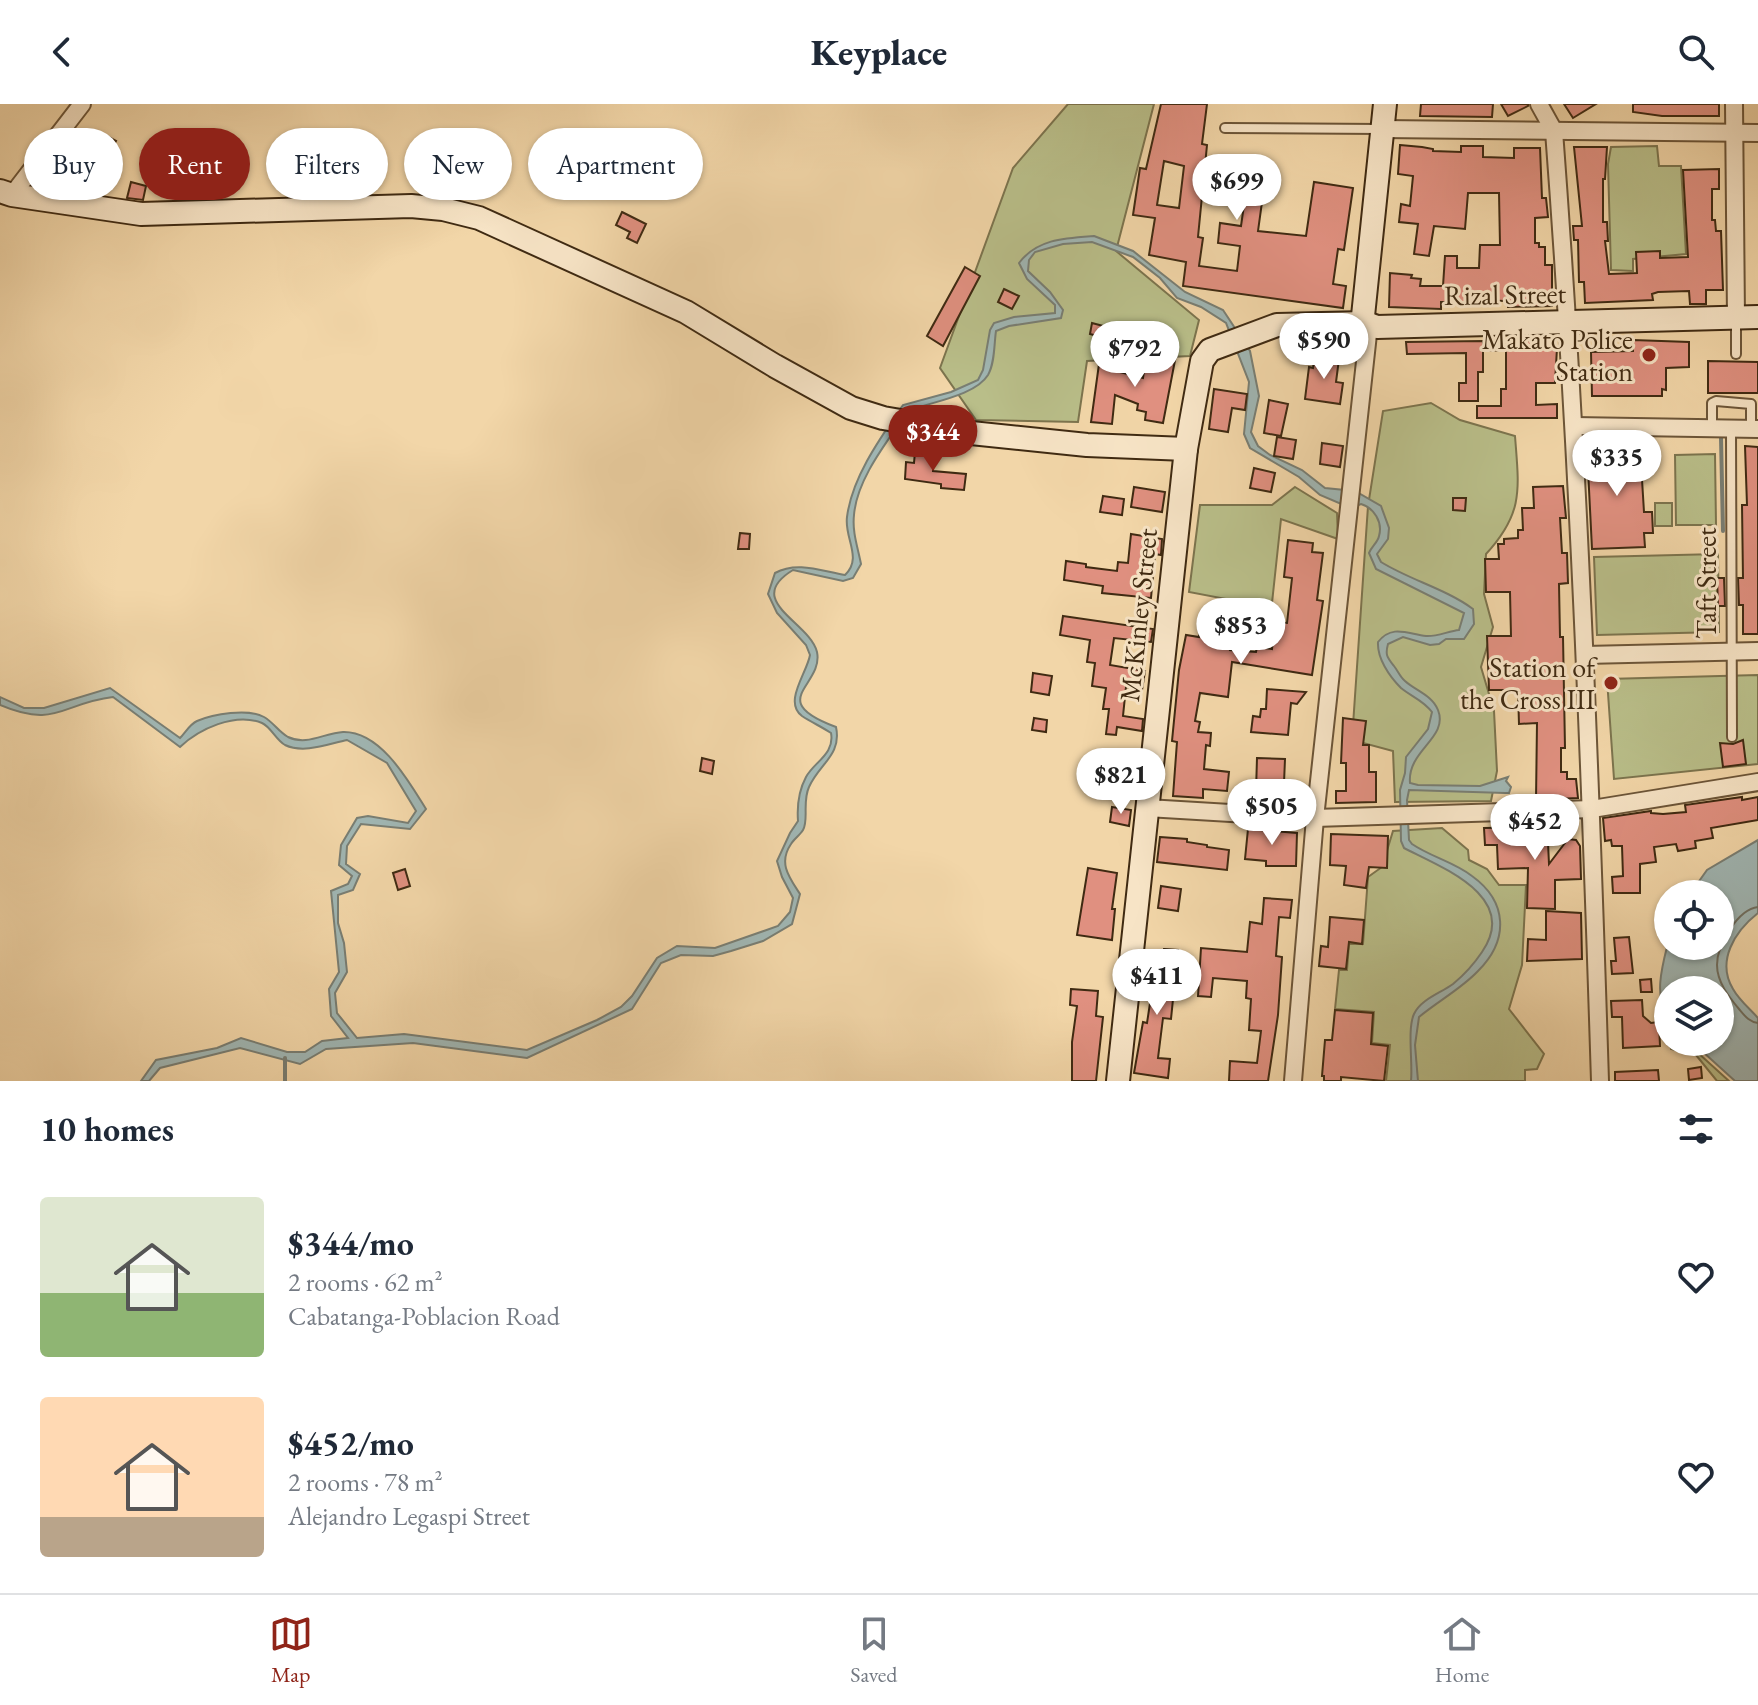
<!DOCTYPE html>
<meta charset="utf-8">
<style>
:root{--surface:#fff;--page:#f6f6f7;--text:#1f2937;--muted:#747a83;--line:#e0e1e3;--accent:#8f2418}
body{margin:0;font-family:"EB Garamond",serif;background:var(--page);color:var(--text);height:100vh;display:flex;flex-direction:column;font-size:30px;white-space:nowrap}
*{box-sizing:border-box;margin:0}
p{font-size:26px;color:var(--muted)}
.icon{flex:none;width:44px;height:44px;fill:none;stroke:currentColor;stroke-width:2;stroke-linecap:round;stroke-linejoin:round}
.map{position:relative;height:977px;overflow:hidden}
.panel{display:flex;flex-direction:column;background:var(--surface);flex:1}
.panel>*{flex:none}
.guide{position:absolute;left:24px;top:24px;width:800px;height:72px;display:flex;gap:16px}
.fabs{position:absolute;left:1654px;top:776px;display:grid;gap:16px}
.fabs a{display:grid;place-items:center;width:80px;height:80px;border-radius:50%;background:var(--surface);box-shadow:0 2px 6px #0004;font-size:40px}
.price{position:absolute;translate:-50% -68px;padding:0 18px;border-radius:28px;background:#fff;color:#222;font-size:26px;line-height:52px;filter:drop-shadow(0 2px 4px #0008)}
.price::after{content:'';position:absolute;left:50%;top:48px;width:24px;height:18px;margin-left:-12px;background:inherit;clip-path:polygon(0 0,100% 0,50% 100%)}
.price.selected{background:var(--accent);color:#fff}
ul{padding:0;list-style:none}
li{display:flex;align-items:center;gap:24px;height:200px;padding:0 40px}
li span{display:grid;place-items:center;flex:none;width:224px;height:160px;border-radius:8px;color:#555}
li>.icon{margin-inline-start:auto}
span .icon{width:96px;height:96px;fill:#fffc;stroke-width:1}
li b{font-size:34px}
h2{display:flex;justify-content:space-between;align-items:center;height:96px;padding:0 40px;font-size:34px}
.tag{padding:0 28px;border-radius:36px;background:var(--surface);box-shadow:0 2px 6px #0004;font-size:28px;line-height:72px}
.tag.selected{background:var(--accent);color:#fff}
header{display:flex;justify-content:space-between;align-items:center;height:104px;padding:0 40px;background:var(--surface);font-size:36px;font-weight:800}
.menu{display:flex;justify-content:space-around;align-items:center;height:112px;border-top:2px solid var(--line);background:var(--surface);font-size:22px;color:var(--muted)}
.menu a{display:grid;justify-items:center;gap:4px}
.menu .selected{color:var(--accent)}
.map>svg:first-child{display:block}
.green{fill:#b9be89;stroke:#7c744e;stroke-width:2}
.water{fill:#a0b6b3;stroke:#797e73;stroke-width:2}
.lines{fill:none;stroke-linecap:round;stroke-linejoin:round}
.shore{stroke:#707062;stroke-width:2}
.stream{stroke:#797e73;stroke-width:4}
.building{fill:#e09080;stroke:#3f2a12;stroke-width:2;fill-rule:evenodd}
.lane-casing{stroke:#6c5538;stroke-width:12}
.street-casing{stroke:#6c5538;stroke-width:20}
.secondary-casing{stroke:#3f2a12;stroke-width:26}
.lane{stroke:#f7e4c6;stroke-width:8}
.street{stroke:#f7e4c6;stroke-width:16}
.secondary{stroke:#f7e4c6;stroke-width:22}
.poi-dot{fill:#8f2418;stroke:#f7e4c6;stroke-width:3}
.labels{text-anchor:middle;stroke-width:6;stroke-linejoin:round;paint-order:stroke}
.street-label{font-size:28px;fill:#3f2a12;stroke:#f7e4c6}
.poi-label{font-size:28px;fill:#3f2a12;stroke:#f7e4c6;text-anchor:end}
</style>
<header><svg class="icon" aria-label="back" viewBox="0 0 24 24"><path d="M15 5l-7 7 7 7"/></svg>Keyplace<svg class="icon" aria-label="search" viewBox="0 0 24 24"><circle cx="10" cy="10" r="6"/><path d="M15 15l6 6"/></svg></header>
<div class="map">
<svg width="1758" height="977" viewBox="0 0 1758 977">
<rect width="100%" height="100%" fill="#f2d6a8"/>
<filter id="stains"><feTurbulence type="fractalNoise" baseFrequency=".0025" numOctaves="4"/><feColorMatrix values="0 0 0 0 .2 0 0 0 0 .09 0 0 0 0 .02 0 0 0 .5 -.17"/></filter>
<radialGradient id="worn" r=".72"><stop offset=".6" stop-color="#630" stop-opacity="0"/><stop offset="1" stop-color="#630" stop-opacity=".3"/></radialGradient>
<!-- green -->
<g class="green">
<polygon points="1068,0 1154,0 1116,147 1199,216 1190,252 1087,257 1078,318 976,316 940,264 1013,64"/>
<polygon points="1657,42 1659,62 1681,62 1686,150 1633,155 1633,167 1611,166 1608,60 1611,43"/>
<path d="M1431 299 1460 316 1515 332C1519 385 1524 409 1486 450L1484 490 1493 523 1481 563 1494 607 1497 667 1491 697 1395 698 1393 647 1352 636 1368 402 1383 307Z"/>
<polygon points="1715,350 1716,421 1676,421 1675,351"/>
<polygon points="1295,383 1337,409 1338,435 1281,415 1269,527 1244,526 1242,498 1189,488 1200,401 1272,401"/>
<rect x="1655" y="399" width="17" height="23"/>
<polygon points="1718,450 1719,528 1597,531 1594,453"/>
<polygon points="1758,571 1758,660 1614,675 1607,575"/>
<polygon points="1442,724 1468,746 1469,756 1487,765 1499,781 1526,781 1522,861 1509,905 1544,950 1537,965 1525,966 1525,977 1386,977 1390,941 1372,939 1374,908 1335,905 1339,866 1347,866 1349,840 1363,840 1368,773 1382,763 1393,727"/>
<polygon points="1670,938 1686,938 1729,977 1717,977 1696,951 1671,945"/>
</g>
<!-- water -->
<g class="water">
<path d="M1094 132 1133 147 1185 188 1223 206 1250 247 1259 292 1251 328 1258 342 1270 351 1302 366 1325 384 1355 387 1381 402 1389 424 1388 435 1377 450 1381 458C1410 476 1446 485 1473 505L1474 520 1464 535H1446L1439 540 1430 541 1403 533 1388 540C1385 551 1387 553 1394 562 1398 567 1400 573 1405 577 1416 587 1432 591 1438 606 1449 634 1407 646 1410 679L1418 681 1480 682 1508 673 1506 677 1511 683 1509 689H1505L1409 686 1407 696 1409 736 1412 740C1431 753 1454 758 1472 772 1508 798 1509 836 1478 867 1461 885 1438 897 1419 913L1415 941 1418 977H1411C1413 960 1407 925 1414 910 1421 895 1441 889 1453 880 1464 871 1474 860 1482 848 1520 793 1443 764 1404 744L1401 737 1400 686 1405 669 1406 653 1428 625 1432 608C1423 596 1412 593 1401 584 1389 572 1377 554 1378 538 1392 520 1408 530 1426 532 1436 533 1449 527 1459 526L1464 509 1376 465 1369 449C1372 442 1378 438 1379 432 1383 418 1374 404 1361 400L1354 403 1346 402 1320 391 1299 373 1250 344 1244 330 1249 278 1226 219 1201 203 1177 194 1160 174 1133 153 1092 138 1063 140 1035 148 1029 156 1028 167 1050 188 1063 206 1061 214 1009 222 996 227C994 240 995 259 988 271 975 292 930 298 908 307 888 337 857 374 854 411 852 428 858 444 861 460L853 474 843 477 793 466C742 497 810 518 817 548 824 582 764 596 836 623 842 651 819 660 809 683 802 698 809 716 803 726 800 731 794 735 791 740 778 759 789 773 800 790L792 820 763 837 731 847 713 852 681 851 661 859 632 905 527 954 413 939 326 945 300 960 240 944 160 964 149 977H141L156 956 217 944 241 934 287 948H305L322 937 348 934 331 912 329 885 339 868 331 787 348 780 352 772 339 761 341 741 357 714 368 712 408 719 416 707 387 659 347 636C328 640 304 650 285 641 276 636 271 623 262 619 235 608 199 625 180 643L113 593C62 599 56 625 0 601V593L24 604H44L110 584 180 634C185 629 190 620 197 617 213 610 248 604 264 613 273 618 279 628 288 633 307 642 324 629 343 628 381 627 409 678 426 705L410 725 361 720 347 742 346 760 360 770 353 786 338 791V819L344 839 347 868 335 889 337 909 357 934 404 930 527 946 597 916 621 903 632 892 657 854 677 842 715 844 778 822 790 808 793 794 782 773 777 757 790 729 798 717C797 703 799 686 806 673 814 658 835 650 831 629 822 623 811 618 802 612 783 598 807 569 810 551L806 541 777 509 768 490 775 469C797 457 821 467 845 471 863 454 844 434 847 413 852 373 881 333 903 301L951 288 978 276 983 266 990 226 994 219 1014 213 1055 209V201L1027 175 1019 159C1037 135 1065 134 1094 132Z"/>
<path d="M1758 736V809C1735 827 1716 857 1733 885 1739 896 1750 905 1758 914V977H1735L1692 938H1720V886H1668V911C1653 893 1663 859 1668 839V842H1720V790H1690L1707 766Z"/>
</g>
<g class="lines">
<!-- shore -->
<path class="shore" d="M1758 803C1738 805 1717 841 1717 861 1717 878 1729 893 1739 905 1745 912 1749 918 1758 919"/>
<!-- stream -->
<g class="stream">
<polyline points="1721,334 1723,427"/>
<polyline points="285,977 285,954"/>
</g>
</g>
<!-- building -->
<g class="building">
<path d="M1161 0H1207L1202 40 1207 41 1198 133 1203 134 1199 162 1237 167 1240 142 1218 139 1220 119 1241 122 1244 101 1222 98 1225 78 1259 81 1256 97 1262 98 1258 127 1306 132 1314 78 1353 84 1344 146 1338 145 1333 180 1346 182 1343 204 1183 182 1186 158 1149 151 1155 114 1133 111 1140 64 1146 65ZM1164 57 1184 62 1179 104 1157 101Z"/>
<polygon points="1421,0 1493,0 1492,13 1420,12"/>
<polygon points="1501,0 1528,0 1528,2 1508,12"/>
<polygon points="1564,0 1596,0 1573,14"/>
<polygon points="1633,0 1719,0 1719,12 1662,12 1633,8"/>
<polygon points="99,28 116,37 104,58 88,48"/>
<polygon points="1400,41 1422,43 1433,45 1433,47 1461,48 1461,42 1483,42 1483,53 1514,54 1514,44 1540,44 1542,94 1546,94 1548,113 1535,114 1535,139 1539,139 1539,143 1545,143 1545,161 1552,161 1552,202 1508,203 1508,197 1466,196 1466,198 1441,198 1441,205 1389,203 1390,169 1412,171 1411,174 1421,175 1420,182 1443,182 1445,152 1457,152 1457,164 1479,164 1480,141 1500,141 1499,89 1468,89 1465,125 1434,122 1429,152 1414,150 1418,120 1399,118 1401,100 1410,102 1413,72 1398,70"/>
<polygon points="1574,43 1607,43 1605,75 1603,75 1603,118 1607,118 1608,137 1605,137 1609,170 1637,169 1636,148 1660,147 1660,154 1688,153 1683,66 1719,65 1719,85 1712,85 1712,116 1715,116 1716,127 1721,127 1723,186 1706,186 1706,200 1690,200 1689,187 1658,188 1652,190 1653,196 1585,199 1584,178 1579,178 1578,136 1574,136 1573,122 1582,122"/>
<polygon points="98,64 107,69 101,80 92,75"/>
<polygon points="131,78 146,82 143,96 127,94"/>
<polygon points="622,108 646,120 637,139 627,134 630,128 616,121"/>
<polygon points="965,163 980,172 943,242 927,232"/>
<polygon points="1004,185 1019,192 1012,205 998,198"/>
<polygon points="1092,219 1107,223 1105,234 1090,230"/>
<polygon points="1332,236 1345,237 1344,249 1331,248"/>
<polygon points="1485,236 1553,237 1553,245 1557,244 1555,279 1536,279 1536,301 1557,300 1557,314 1477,314 1477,302 1501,302 1501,285 1506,285 1506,247 1485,246"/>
<polygon points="1633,236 1689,238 1689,263 1666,264 1666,286 1662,285 1662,292 1592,292 1591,248 1633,247"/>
<polygon points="1483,237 1483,268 1478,268 1478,297 1459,297 1459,279 1466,279 1466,249 1407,250 1406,238"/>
<polygon points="1147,246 1176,251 1163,319 1145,316 1146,308 1137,306 1138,300 1115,291 1112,320 1091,318 1099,260 1117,263 1116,267 1143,274"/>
<polygon points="1315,251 1339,255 1336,278 1343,279 1340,300 1305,295 1309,263 1313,264"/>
<polygon points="1708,257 1758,258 1758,289 1708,289"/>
<polygon points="1214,285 1247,290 1245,306 1232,304 1228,328 1209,325"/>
<polygon points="1269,296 1288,300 1281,332 1264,329"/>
<polygon points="1277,333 1296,336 1293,355 1274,352"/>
<polygon points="1625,338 1626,344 1640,343 1644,408 1652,408 1653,429 1644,429 1645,443 1592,445 1587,345 1601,345 1601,339"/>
<polygon points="1322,339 1343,342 1340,363 1320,360"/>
<polygon points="1745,342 1758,343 1758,530 1743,530 1743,501 1739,501 1738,474 1743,474 1742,401 1747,401"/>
<polygon points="915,348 934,350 933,367 966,370 964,386 941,384 941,380 905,375 906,358 914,359"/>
<polygon points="1254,364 1275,369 1271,388 1250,384"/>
<polygon points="1563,382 1566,414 1560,414 1562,449 1567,449 1568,479 1559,480 1560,533 1563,533 1565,644 1561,644 1561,668 1567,668 1567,675 1576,675 1578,694 1536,696 1537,619 1519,620 1518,586 1489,586 1487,532 1511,532 1510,488 1486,488 1485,455 1499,455 1498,440 1504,440 1504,435 1518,434 1518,426 1523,426 1522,404 1534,404 1533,383"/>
<polygon points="1134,383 1165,388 1162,408 1131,403"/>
<polygon points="1103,392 1124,395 1122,411 1100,408"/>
<polygon points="1453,394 1466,394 1465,407 1453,406"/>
<polygon points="740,429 750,430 749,445 738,445"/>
<polygon points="1131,430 1162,435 1161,451 1155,450 1151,494 1102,489 1103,482 1064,476 1066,457 1086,460 1086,463 1117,467 1118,458 1128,459"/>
<polygon points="1288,436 1313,439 1312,448 1323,449 1317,496 1323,497 1312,571 1232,558 1228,593 1200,589 1195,617 1200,618 1198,628 1211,629 1210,642 1206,641 1204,665 1229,668 1227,687 1203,685 1203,694 1173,692 1177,638 1172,637 1179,566 1186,531 1199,533 1203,505 1235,509 1230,546 1256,548 1257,543 1272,545 1275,518 1287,519 1292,474 1284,473"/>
<polygon points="1717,474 1724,474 1725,502 1718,502"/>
<polygon points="1063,512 1153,525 1151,538 1114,534 1110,561 1145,567 1142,586 1126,583 1123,612 1143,615 1142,627 1117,623 1116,631 1106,630 1109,605 1103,605 1106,584 1092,582 1095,559 1087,558 1090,536 1060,531"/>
<polygon points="1033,569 1052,572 1049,591 1031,588"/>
<polygon points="1267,585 1306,588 1297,600 1291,599 1288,631 1251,628 1253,612 1260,613 1261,605 1266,605"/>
<polygon points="1034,614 1047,616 1046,628 1032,626"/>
<polygon points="1343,614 1366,617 1363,641 1369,641 1369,668 1376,668 1376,698 1336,699 1336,687 1346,687 1346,659 1341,659"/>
<polygon points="1743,636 1746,660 1723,663 1720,639 1733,640"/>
<polygon points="702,654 714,657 712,670 700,667"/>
<polygon points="1257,654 1285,655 1284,679 1293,679 1292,698 1237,696 1238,685 1256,687"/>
<polygon points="1102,655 1132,659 1129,683 1099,678"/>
<polygon points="1742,693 1742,696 1758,693 1758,716 1711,724 1713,734 1695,737 1696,744 1678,747 1676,740 1654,743 1656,758 1640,760 1640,789 1613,789 1612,773 1623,772 1622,742 1612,742 1611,736 1605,737 1603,714 1651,707 1651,709 1663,710 1686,708 1685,701"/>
<polygon points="1112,703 1131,706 1129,722 1110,718"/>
<polygon points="1533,723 1533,740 1548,739 1549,760 1568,735 1576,736 1580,742 1581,775 1555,776 1555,805 1527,804 1528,764 1498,765 1497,741 1485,741 1484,724"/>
<polygon points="1248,725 1297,729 1296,762 1266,762 1266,757 1245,755"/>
<polygon points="1331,730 1388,732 1387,764 1369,763 1366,784 1344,781 1346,762 1330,761"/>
<polygon points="1160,733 1187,735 1187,738 1207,741 1207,743 1229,746 1227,766 1157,758"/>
<polygon points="1088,764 1117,769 1112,805 1115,805 1112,836 1077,831"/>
<polygon points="405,765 410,782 398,786 393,769"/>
<polygon points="1161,782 1181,785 1178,807 1158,804"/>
<polygon points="1264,794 1292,796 1290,814 1279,813 1276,852 1282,853 1278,911 1268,977 1229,977 1230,957 1257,959 1261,927 1249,926 1251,895 1246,894 1247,877 1213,874 1211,893 1198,892 1201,844 1247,848 1250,818 1262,820"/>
<polygon points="1546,807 1581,809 1582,855 1527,857 1528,835 1546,836"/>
<polygon points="1330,813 1364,816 1362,840 1349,838 1346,865 1319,862 1321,842 1328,843"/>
<polygon points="1629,833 1633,869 1612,870 1611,857 1616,857 1614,834"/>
<polygon points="1164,845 1178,846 1171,915 1163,914 1158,954 1170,955 1168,974 1134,969 1143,918 1147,919 1154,873 1147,872 1149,859 1162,861"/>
<polygon points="1651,875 1652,888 1641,888 1640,876"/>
<polygon points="1071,885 1098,887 1096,912 1103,913 1096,977 1072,977 1072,938 1077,902 1070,901"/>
<polygon points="1642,896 1643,912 1651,919 1659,918 1660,942 1623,944 1622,913 1612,913 1611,897"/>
<polygon points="1335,906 1373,909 1371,940 1388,942 1384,977 1341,973 1341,977 1324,977 1324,972 1322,972 1325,936 1332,936"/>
<polygon points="1701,963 1702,974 1689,976 1688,965"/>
<polygon points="1658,966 1659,977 1615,977 1615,968"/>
</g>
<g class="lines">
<defs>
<g id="lane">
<polyline points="1225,24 1381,25"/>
<polyline points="1736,215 1736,250"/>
<polyline points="1712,324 1712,299 1716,297 1751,300 1751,324"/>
<polyline points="1731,324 1732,633"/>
</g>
<g id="street">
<path d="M1539 0 1554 27C1578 343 1590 660 1600 977"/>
<polyline points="1734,0 1736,214"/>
<polyline points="1382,25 1758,29"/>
<polyline points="12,91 82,0"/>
<polyline points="1574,322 1758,325"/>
<polyline points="1585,551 1758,547"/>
<polyline points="1147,704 1315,714 1592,705 1758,678"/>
<polyline points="1293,977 1315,714 1369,221"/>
</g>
<g id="secondary">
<polyline points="0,87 12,91 141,110 411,102 443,105 479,114 686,208 775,262 851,304 883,314 971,329 1087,341 1186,345"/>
<polyline points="1366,219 1363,212 1385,0"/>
<polyline points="1118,977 1186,345 1202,257 1210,246 1277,221 1366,219 1377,223 1758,213"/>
</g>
</defs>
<!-- lane casing -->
<use href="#lane" class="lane-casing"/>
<!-- street casing -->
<use href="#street" class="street-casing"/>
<!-- secondary casing -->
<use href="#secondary" class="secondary-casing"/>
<!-- lane -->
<use href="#lane" class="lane"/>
<!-- street -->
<use href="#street" class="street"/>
<!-- secondary -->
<use href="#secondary" class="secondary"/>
</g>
<!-- markers -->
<g class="poi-dot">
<circle cx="1649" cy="251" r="8"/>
<circle cx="1611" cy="579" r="8"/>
</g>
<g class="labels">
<!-- street labels -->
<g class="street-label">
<text transform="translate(1505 190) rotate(-1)" y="10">Rizal Street</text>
<text transform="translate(1706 479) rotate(-90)" y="10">Taft Street</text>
<text transform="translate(1138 511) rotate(-84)" y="10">McKinley Street</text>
</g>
<!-- poi labels -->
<g class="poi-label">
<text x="1633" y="245">Makato Police<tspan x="1633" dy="32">Station</tspan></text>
<text x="1595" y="573">Station of<tspan x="1595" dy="32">the Cross III</tspan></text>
</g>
</g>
<rect width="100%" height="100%" filter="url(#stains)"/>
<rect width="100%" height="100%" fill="url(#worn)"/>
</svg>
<div class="fabs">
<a><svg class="icon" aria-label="locate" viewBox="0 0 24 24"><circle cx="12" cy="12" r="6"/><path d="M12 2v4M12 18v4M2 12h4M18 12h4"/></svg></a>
<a><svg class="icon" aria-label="layers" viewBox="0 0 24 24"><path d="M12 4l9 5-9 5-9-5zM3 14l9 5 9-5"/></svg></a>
</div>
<b class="price" style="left:1237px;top:118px">$699</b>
<b class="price" style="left:1324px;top:277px">$590</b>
<b class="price" style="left:1135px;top:285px">$792</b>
<b class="price selected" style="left:933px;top:369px">$344</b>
<b class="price" style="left:1617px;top:394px">$335</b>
<b class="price" style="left:1241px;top:562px">$853</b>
<b class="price" style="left:1121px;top:712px">$821</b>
<b class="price" style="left:1272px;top:743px">$505</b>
<b class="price" style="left:1535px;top:758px">$452</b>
<b class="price" style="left:1157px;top:913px">$411</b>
<div class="guide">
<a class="tag">Buy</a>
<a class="tag selected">Rent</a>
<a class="tag">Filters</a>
<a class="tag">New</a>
<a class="tag">Apartment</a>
</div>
</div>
<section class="panel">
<h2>10 homes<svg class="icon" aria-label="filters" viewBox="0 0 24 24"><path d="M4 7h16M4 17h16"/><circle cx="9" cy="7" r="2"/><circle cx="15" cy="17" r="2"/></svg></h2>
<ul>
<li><span style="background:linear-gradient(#dfe7d0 60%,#8fb573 0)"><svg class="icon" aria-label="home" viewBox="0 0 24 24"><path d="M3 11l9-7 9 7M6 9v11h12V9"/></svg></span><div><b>$344/mo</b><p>2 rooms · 62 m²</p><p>Cabatanga-Poblacion Road</p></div><svg class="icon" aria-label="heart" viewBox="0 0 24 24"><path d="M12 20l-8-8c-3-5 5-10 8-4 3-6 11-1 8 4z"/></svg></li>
<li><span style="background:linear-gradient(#ffd9b3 75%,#b9a48a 0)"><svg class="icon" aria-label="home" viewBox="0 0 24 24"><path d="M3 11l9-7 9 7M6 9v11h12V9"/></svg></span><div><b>$452/mo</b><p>2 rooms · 78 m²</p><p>Alejandro Legaspi Street</p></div><svg class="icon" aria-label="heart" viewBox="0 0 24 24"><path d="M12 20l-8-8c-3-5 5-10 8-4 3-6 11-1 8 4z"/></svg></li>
</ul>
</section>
<nav class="menu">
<a class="selected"><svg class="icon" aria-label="map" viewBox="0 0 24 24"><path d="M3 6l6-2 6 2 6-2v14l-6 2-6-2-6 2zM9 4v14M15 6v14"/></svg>Map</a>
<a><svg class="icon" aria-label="saved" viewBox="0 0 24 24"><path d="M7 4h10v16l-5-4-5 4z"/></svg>Saved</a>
<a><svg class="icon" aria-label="home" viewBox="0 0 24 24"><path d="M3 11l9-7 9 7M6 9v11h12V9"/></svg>Home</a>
</nav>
